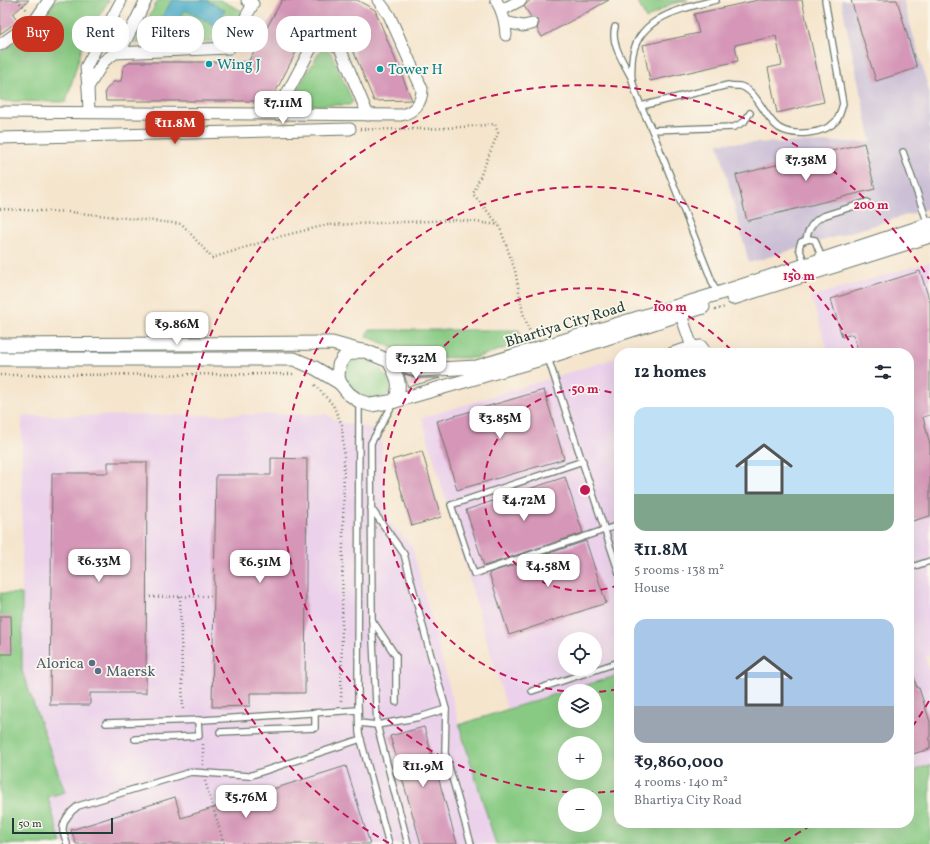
<!DOCTYPE html>
<meta charset="utf-8">
<style>
:root{--surface:#fff;--page:#f6f6f7;--text:#1f2937;--muted:#747a83;--accent:#c8321e}
body{margin:0;font-family:Vollkorn,serif;background:var(--page);color:var(--text);height:100vh;display:flex;flex-direction:column;font-size:15px;white-space:nowrap}
*{box-sizing:border-box;margin:0}
p{font-size:13px;color:var(--muted)}
.icon{flex:none;width:22px;height:22px;fill:none;stroke:currentColor;stroke-width:2;stroke-linecap:round;stroke-linejoin:round}
.map{position:relative;flex:1;overflow:hidden}
.details{position:absolute;left:614px;top:348px;width:300px;height:480px;display:flex;flex-direction:column;background:var(--surface);border-radius:16px;box-shadow:0 4px 16px #0002}
.details>*{flex:none}
.hud{position:absolute;left:12px;top:16px;width:380px;height:36px;display:flex;gap:8px}
.controls{position:absolute;left:558px;top:632px;display:grid;gap:8px}
.controls a{display:grid;place-items:center;width:44px;height:44px;border-radius:50%;background:var(--surface);box-shadow:0 4px 16px #0002;font-size:20px}
.scale{position:absolute;left:12px;bottom:10px;width:101px;box-sizing:border-box;padding-left:4px;border:2px solid #1f3d34;border-top:0;font-size:11px;line-height:14px;white-space:nowrap;color:#1f3d34;-webkit-text-stroke:3px #fbf7ec;paint-order:stroke}
.price{position:absolute;translate:-50% -34px;padding:0 9px;border-radius:8px;background:#fff;color:#222;font-size:13px;line-height:26px;filter:drop-shadow(0 1px 2px #0008)}
.price::after{content:'';position:absolute;left:50%;top:24px;width:12px;height:9px;margin-left:-6px;background:inherit;clip-path:polygon(0 0,100% 0,50% 100%)}
.price.active{background:var(--accent);color:#fff}
ul{padding:0;list-style:none}
li{display:grid;align-content:center;gap:8px;height:212px;padding:0 20px}
li span{display:grid;place-items:center;height:124px;border-radius:12px;color:#555}
li>.icon{margin-inline-start:auto}
span .icon{width:72px;height:72px;fill:#fffc;stroke-width:1}
li b{font-size:17px}
h2{display:flex;justify-content:space-between;align-items:center;height:48px;padding:0 20px;font-size:17px}
.chip{padding:0 14px;border-radius:16px;background:var(--surface);box-shadow:0 4px 16px #0002;font-size:14px;line-height:36px}
.chip.active{background:var(--accent);color:#fff}
.map>svg:first-child{display:block}
.built{fill:#ebd1eb;fill-rule:evenodd}
.industrial{fill:#cbbfd5}
.green{fill:#88ca83;stroke:#54845c;fill-rule:evenodd}
.water{fill:#47acc6;stroke:#33747d}
.building{fill:#d596b7}
.lines{fill:none;stroke-linecap:round;stroke-linejoin:round}
.service-casing{stroke:#6a786a;stroke-width:8}
.minor-casing{stroke:#6a786a;stroke-width:13}
.tertiary-casing{stroke:#6a786a;stroke-width:15}
.path{stroke:#6a786a;stroke-width:2.5;stroke-dasharray:1 3;stroke-linecap:butt}
.service{stroke:#fff;stroke-width:5.5}
.minor{stroke:#fff;stroke-width:11}
.tertiary{stroke:#fff;stroke-width:13}
.ring{fill:none;stroke:#c2185b;stroke-width:2;stroke-dasharray:7 5}
.culture-dot{fill:#0f9aa8;stroke:#fbf7ec;stroke-width:1.5}
.service-dot{fill:#5c6f8a;stroke:#fbf7ec;stroke-width:1.5}
.labels{text-anchor:middle;stroke-width:3.5;stroke-linejoin:round;paint-order:stroke}
.culture-label{font-size:15px;fill:#0d838f;stroke:#fbf7ec;text-anchor:start}
.street-label{font-size:15px;fill:#1f3d34;stroke:#fbf7ec}
.service-label{font-size:15px;fill:#4e5e75;stroke:#fbf7ec;text-anchor:end}
.centre{fill:#c2185b;stroke:#fbf7ec;stroke-width:2}
.ring-label{font-size:12px;text-anchor:middle;font-weight:bold;fill:#c2185b;stroke:#fbf7ec;stroke-width:3.5;stroke-linejoin:round;paint-order:stroke}
</style>
<div class="map">
<svg width="930" height="844" viewBox="0 0 930 844">
<rect width="100%" height="100%" fill="#fbf7ec"/>
<filter id="ink" filterUnits="userSpaceOnUse"><feTurbulence type="fractalNoise" baseFrequency=".025" numOctaves="2"/><feDisplacementMap in="SourceGraphic" scale="8" xChannelSelector="R" yChannelSelector="G"/><feConvolveMatrix kernelMatrix="1 2 1 2 8 2 1 2 1" color-interpolation-filters="sRGB"/></filter>
<filter id="wash" filterUnits="userSpaceOnUse"><feTurbulence type="fractalNoise" baseFrequency=".012" numOctaves="4" result="noise"/><feDisplacementMap in="SourceGraphic" scale="16" xChannelSelector="R" yChannelSelector="G"/><feGaussianBlur stdDeviation="0.9" result="paint"/><feColorMatrix in="noise" values="0 0 0 0 0 0 0 0 0 0 0 0 0 0 0 0 0 1.4 0 .05"/><feComposite in="paint" operator="in"/></filter>
<g filter="url(#wash)">
<rect width="100%" height="100%" fill="#f5e5cd"/>
<!-- built -->
<g class="built">
<polygon points="930,262 930,655 925,657 930,675 930,765 909,772 909,353 829,353 811,297"/>
<path d="M619 357V823L689 844H61L48 797 65 792 22 671V416L325 414 338 421 381 431 385 504 390 523 412 546 459 724 507 709 422 418ZM565 639H595V669H565ZM565 691H595V721H565ZM565 743H595V773H565ZM565 795H595V825H565Z"/>
</g>
<!-- industrial -->
<polygon class="industrial" points="841,0 903,0 930,94 930,208 749,263 718,143 871,142"/>
<!-- green -->
<g class="green">
<polygon points="56,0 109,0 85,38 66,102 0,101 0,53 39,26"/>
<polygon points="158,0 220,0 242,11 227,41 135,43"/>
<polygon points="640,0 688,0 671,4 646,19 638,2"/>
<polygon points="322,48 331,53 353,102 349,105 297,105 293,97"/>
<polygon points="369,330 519,330 522,343 474,358 413,357 366,336"/>
<path d="M349 360C373 359 376 363 390 382L389 393C385 395 382 399 378 399 365 400 346 388 343 375 342 373 342 369 342 366Z"/>
<polygon points="0,593 22,594 22,671 65,792 48,797 61,844 0,844"/>
<path d="M619 675V823H909V772L930 765V844H496L459 725 565 691V721H595V691H566ZM565 743H595V773H565ZM565 795H595V825H565Z"/>
</g>
<!-- water -->
<polygon class="water" points="172,0 206,0 225,10 216,26 185,10 177,25 162,17"/>
<g id="blocks">
<!-- building -->
<g class="building">
<polygon points="0,0 29,0 13,14 18,21 0,34"/>
<polygon points="282,0 357,0 375,10 412,100 374,101 348,38 312,21 274,95 263,101 106,101 105,91 113,82 121,81 123,68 124,66 131,62 248,62"/>
<polygon points="531,0 609,0 542,37 537,29 539,23 537,20 531,17 524,6"/>
<polygon points="758,0 802,0 824,102 777,113 768,68 782,65 776,36 735,45 738,61 650,81 643,45 699,33 694,14"/>
<polygon points="851,0 897,0 917,68 876,81"/>
<polygon points="864,143 875,189 747,221 736,175"/>
<polygon points="920,271 930,302 930,415 923,417 930,445 930,516 909,522 909,353 859,353 853,334 842,337 831,299"/>
<polygon points="404,374 419,378 440,378 408,387"/>
<polygon points="544,390 564,459 457,490 437,421"/>
<polygon points="422,451 441,517 412,526 392,460"/>
<polygon points="271,458 307,459 305,693 250,693 250,706 212,707 216,475 271,475"/>
<polygon points="108,462 147,462 146,693 90,693 90,705 50,705 52,473 108,473"/>
<polygon points="565,477 583,533 484,566 466,510"/>
<polygon points="586,541 606,603 509,635 489,573"/>
<polygon points="0,616 11,616 12,654 0,654"/>
<polygon points="909,669 911,669 917,688 919,688 930,722 930,749 909,755"/>
<polygon points="424,727 457,844 421,844 390,736"/>
<polygon points="346,766 370,844 76,844 71,830 175,797 181,818"/>
</g>
</g>
</g>
<g filter="url(#ink)">
<use href="#blocks" fill-opacity="0" stroke="#6a786a" stroke-width="1"/>
<g class="lines">
<defs>
<g id="service">
<path d="M615 27C610 43 624 63 631 77"/>
<path d="M641 106 728 85C732 86 736 86 740 86 758 91 764 118 779 128 794 137 825 134 836 121 840 117 841 109 843 104L825 0"/>
<path d="M652 130C645 115 635 95 632 79 631 74 632 67 632 61 635 17 681 9 716 0"/>
<polyline points="903,152 928,224"/>
<path d="M806 240C808 228 813 221 823 216L867 202"/>
<polyline points="805,264 799,248 801,242 809,239 815,240 822,259"/>
<polyline points="717,294 652,130 734,127 744,122 750,113"/>
<polyline points="548,358 619,573"/>
<polyline points="359,401 358,704 359,733 389,844"/>
<polyline points="394,402 371,443 372,619 377,725 408,844"/>
<polyline points="583,461 451,505 474,574 619,525"/>
<polyline points="371,508 404,554 427,642 446,709 445,753 471,844"/>
<polyline points="909,568 930,561"/>
<polyline points="372,620 396,656 396,702"/>
<polyline points="532,691 619,662"/>
<polyline points="106,723 203,720 358,710"/>
<polyline points="359,723 377,725 420,717 446,709"/>
<polyline points="220,732 315,728 315,713"/>
<polyline points="135,739 199,736 198,720"/>
<path d="M67 844C66 840 64 835 63 831 62 821 71 811 78 806L191 772 249 776 361 739"/>
</g>
<g id="minor">
<path d="M496 0C503 12 505 21 506 35"/>
<polyline points="502,10 521,0"/>
<polyline points="505,22 523,26 532,24"/>
<polyline points="0,45 36,19 49,0"/>
<polyline points="115,53 229,48 253,4 247,0"/>
<polyline points="88,87 86,67 120,3"/>
<path d="M0 112 401 115C414 112 422 103 422 89L389 15 378 0"/>
<polyline points="89,112 88,87 104,61 122,48 146,0"/>
<polyline points="276,114 317,37 340,48 368,115"/>
<polyline points="0,138 350,129"/>
<polyline points="681,315 692,347 701,346 706,353"/>
<polyline points="672,353 692,347"/>
</g>
<g id="tertiary">
<polyline points="733,298 930,236"/>
<polyline points="0,345 332,343 361,351"/>
<polyline points="0,359 294,359 315,368 340,383"/>
<path d="M389 361C397 376 402 384 395 401L371 405 359 401 349 394 340 383 338 377 339 365 342 360 346 355 358 351H365L389 361 419 370 477 367 717 294 930 224"/>
<polyline points="395,401 548,357 703,307"/>
</g>
</defs>
<!-- service casing -->
<use href="#service" class="service-casing"/>
<!-- minor casing -->
<use href="#minor" class="minor-casing"/>
<!-- tertiary casing -->
<use href="#tertiary" class="tertiary-casing"/>
<!-- path -->
<g class="path">
<polyline points="17,0 28,11"/>
<path d="M360 129C406 130 449 129 495 124L498 133 473 194 499 225 515 270 523 313 532 338"/>
<polyline points="0,209 70,212 182,224 212,258 278,237 327,225 459,220 499,225"/>
<polyline points="715,310 725,307"/>
<polyline points="0,375 293,374"/>
<polyline points="315,385 333,405 342,425 344,457 341,703"/>
<polyline points="180,596 183,711"/>
<polyline points="146,597 214,596"/>
<polyline points="203,744 203,765"/>
<polyline points="205,781 224,844"/>
</g>
<!-- service -->
<use href="#service" class="service"/>
<!-- minor -->
<use href="#minor" class="minor"/>
<!-- tertiary -->
<use href="#tertiary" class="tertiary"/>
</g>
</g>
<!-- distance rings -->
<g class="ring">
<path d="M619 585A101 101 0 1 1 619 395"/>
<path d="M618 689A202 202 0 0 1 596 692M564 691A202 202 0 1 1 733 352"/>
<path d="M617 791A303 303 0 1 1 855 352"/>
<path d="M929 701A404 404 0 0 1 910 730M811 825A404 404 0 0 1 781 843M389 843A404 404 0 1 1 929 279"/>
</g>
<!-- markers -->
<g class="culture-dot">
<circle cx="209" cy="64" r="4"/>
<circle cx="380" cy="69" r="4"/>
</g>
<g class="service-dot">
<circle cx="92" cy="663" r="4"/>
<circle cx="98" cy="671" r="4"/>
</g>
<g class="labels">
<!-- culture labels -->
<g class="culture-label">
<text x="217" y="69">Wing J</text>
<text x="388" y="74">Tower H</text>
</g>
<!-- street labels -->
<g class="street-label">
<text transform="translate(565 324) rotate(-17)" y="5">Bhartiya City Road</text>
</g>
<!-- service labels -->
<g class="service-label">
<text x="84" y="668">Alorica</text>
<text x="106" y="676" text-anchor="start">Maersk</text>
</g>
</g>
<circle cx="585" cy="490" r="6" class="centre"/>
<g class="ring-label">
<text x="871" y="209">200 m</text>
<text x="799" y="280">150 m</text>
<text x="670" y="311">100 m</text>
<text x="585" y="393">50 m</text>
</g>
</svg>
<div class="controls">
<a><svg class="icon" aria-label="locate" viewBox="0 0 24 24"><circle cx="12" cy="12" r="6"/><path d="M12 2v4M12 18v4M2 12h4M18 12h4"/></svg></a>
<a><svg class="icon" aria-label="layers" viewBox="0 0 24 24"><path d="M12 4l9 5-9 5-9-5zM3 14l9 5 9-5"/></svg></a>
<a>+</a>
<a>−</a>
</div>
<div class="scale">50 m</div>
<b class="price" style="left:283px;top:125px">₹7.11M</b>
<b class="price active" style="left:175px;top:145px">₹11.8M</b>
<b class="price" style="left:806px;top:182px">₹7.38M</b>
<b class="price" style="left:177px;top:346px">₹9.86M</b>
<b class="price" style="left:416px;top:380px">₹7.32M</b>
<b class="price" style="left:500px;top:440px">₹3.85M</b>
<b class="price" style="left:524px;top:522px">₹4.72M</b>
<b class="price" style="left:99px;top:583px">₹6.33M</b>
<b class="price" style="left:260px;top:584px">₹6.51M</b>
<b class="price" style="left:548px;top:588px">₹4.58M</b>
<b class="price" style="left:423px;top:788px">₹11.9M</b>
<b class="price" style="left:246px;top:819px">₹5.76M</b>
<div class="hud">
<a class="chip active">Buy</a>
<a class="chip">Rent</a>
<a class="chip">Filters</a>
<a class="chip">New</a>
<a class="chip">Apartment</a>
</div>
<section class="details">
<h2>12 homes<svg class="icon" aria-label="filters" viewBox="0 0 24 24"><path d="M4 7h16M4 17h16"/><circle cx="9" cy="7" r="2"/><circle cx="15" cy="17" r="2"/></svg></h2>
<ul>
<li><span style="background:linear-gradient(#bfe0f5 70%,#7fa58c 0)"><svg class="icon" aria-label="home" viewBox="0 0 24 24"><path d="M3 11l9-7 9 7M6 9v11h12V9"/></svg></span><div><b>₹11.8M</b><p>5 rooms · 138 m²</p><p>House</p></div></li>
<li><span style="background:linear-gradient(#a9c7e8 70%,#9aa5b1 0)"><svg class="icon" aria-label="home" viewBox="0 0 24 24"><path d="M3 11l9-7 9 7M6 9v11h12V9"/></svg></span><div><b>₹9,860,000</b><p>4 rooms · 140 m²</p><p>Bhartiya City Road</p></div></li>
</ul>
</section>
</div>
